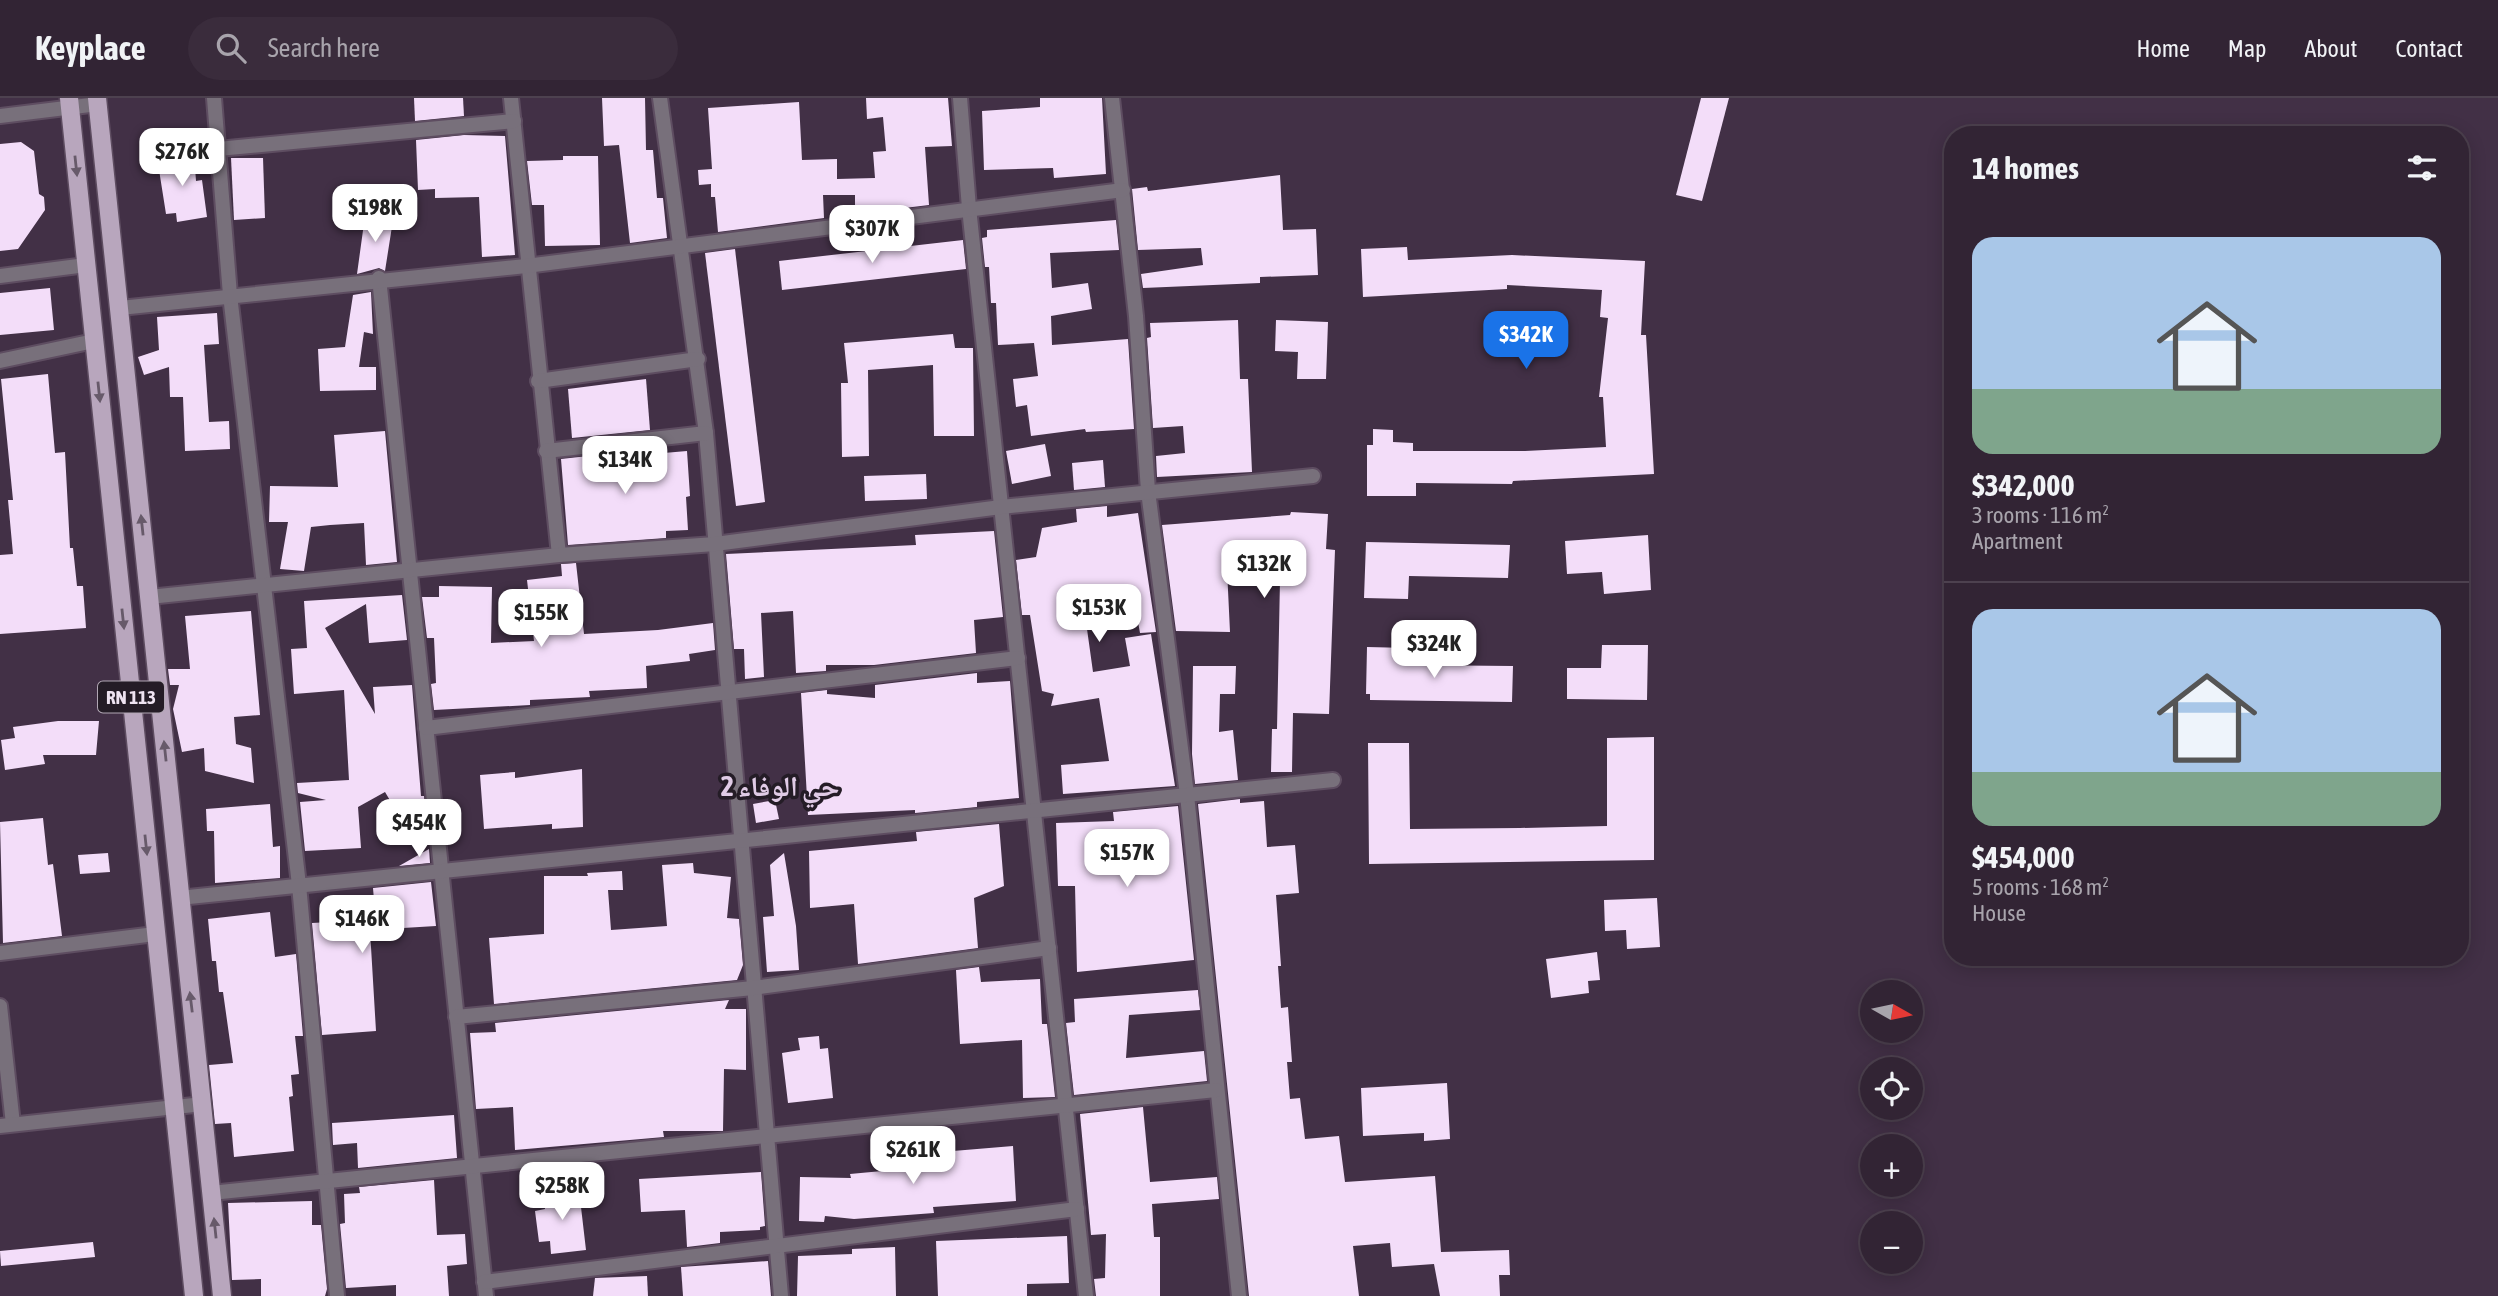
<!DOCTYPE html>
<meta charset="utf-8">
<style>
:root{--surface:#322434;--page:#3a2c3c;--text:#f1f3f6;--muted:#a8a4ac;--line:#4d414f;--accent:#1a73e8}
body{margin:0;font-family:"Asap Condensed","Noto Naskh Arabic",sans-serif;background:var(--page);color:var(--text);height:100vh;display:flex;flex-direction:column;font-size:26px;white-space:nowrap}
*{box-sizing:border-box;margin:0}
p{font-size:23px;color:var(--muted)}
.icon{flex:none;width:38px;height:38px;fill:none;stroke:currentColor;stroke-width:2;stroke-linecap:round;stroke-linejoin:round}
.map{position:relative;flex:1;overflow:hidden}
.drawer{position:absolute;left:1944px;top:28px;width:525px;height:840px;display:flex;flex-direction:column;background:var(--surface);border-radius:28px;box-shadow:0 4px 18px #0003,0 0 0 2px var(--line)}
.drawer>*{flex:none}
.needle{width:46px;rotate:99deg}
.buttons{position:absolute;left:1860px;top:882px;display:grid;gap:14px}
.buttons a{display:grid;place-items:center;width:63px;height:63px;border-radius:50%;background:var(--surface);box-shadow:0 4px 18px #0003,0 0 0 2px var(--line);font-size:35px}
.price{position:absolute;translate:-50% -60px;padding:0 16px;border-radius:14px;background:#fff;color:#222;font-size:23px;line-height:46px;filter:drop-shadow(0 2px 4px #0008)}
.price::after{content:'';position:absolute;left:50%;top:42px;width:21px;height:16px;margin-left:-10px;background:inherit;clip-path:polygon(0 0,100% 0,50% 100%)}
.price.selected{background:var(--accent);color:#fff}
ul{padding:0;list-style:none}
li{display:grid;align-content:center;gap:14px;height:371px;padding:0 28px}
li+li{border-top:2px solid var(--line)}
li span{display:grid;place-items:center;height:217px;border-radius:21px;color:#555}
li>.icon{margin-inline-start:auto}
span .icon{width:126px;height:126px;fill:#fffc;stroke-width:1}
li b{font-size:30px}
h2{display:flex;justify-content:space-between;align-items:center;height:84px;padding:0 28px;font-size:30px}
header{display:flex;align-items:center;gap:42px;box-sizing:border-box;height:98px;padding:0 35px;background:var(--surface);border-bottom:2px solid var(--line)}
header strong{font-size:33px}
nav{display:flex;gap:38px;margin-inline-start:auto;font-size:24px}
.search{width:490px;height:63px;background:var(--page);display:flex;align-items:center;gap:18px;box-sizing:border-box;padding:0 24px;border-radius:38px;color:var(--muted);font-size:26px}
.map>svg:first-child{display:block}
.building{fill:#f3ddf9}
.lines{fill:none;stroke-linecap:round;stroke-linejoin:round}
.street-casing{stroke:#5e4d61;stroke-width:18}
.primary-casing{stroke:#5e4d61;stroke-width:21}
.street{stroke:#78707b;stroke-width:14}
.primary{stroke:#b8a6bd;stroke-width:18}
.oneway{fill:#675a6a}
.labels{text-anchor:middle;stroke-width:7;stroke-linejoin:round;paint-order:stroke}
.shield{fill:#241c26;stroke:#b1a7b4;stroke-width:2}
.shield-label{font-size:19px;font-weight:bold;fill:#eee3f1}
.district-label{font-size:28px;font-weight:bold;fill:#e0cbe6;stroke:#241c26}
</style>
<header>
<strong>Keyplace</strong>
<div class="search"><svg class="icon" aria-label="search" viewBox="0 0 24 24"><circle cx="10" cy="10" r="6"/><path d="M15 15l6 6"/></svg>Search here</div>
<nav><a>Home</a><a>Map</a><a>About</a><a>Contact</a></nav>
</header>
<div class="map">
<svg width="2498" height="1198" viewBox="0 0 2498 1198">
<rect width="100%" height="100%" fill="#423046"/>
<!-- building -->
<g class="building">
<polygon points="414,0 463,0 464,18 415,23"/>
<polygon points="602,0 645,0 646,52 653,52 657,100 663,100 667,140 630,145 619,47 604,48"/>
<polygon points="866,0 948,0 952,48 925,49 929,107 855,116 855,97 823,97 824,120 718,134 715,99 711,99 711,86 699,87 698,72 712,71 708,10 799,4 802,62 837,61 837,81 875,80 873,54 886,53 883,19 867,21"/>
<polygon points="1040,0 1102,0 1106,76 1054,80 1053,70 984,72 982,13 1040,9"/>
<polygon points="1701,0 1729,0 1702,103 1676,97"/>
<polygon points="464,37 505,38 515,157 482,159 479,99 435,100 435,91 418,92 416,42"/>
<polygon points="21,44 34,53 39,96 44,99 45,112 18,151 0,153 0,46"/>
<polygon points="194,56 196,83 202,82 207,119 177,124 176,115 166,116 157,59"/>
<polygon points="563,58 598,58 600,147 545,148 544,107 532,107 527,63 563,62"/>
<polygon points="231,60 263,60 265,120 234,122"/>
<polygon points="1280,77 1283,132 1316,131 1318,177 1260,179 1260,185 1143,190 1141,176 1203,167 1201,150 1138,152 1132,91 1147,89 1148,93"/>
<polygon points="365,118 393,122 385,173 379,170 357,176"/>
<polygon points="1116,122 1119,152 1050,155 1052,190 1088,185 1092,211 1051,218 1052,247 1128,241 1134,331 1086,334 1085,331 1031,338 1027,307 1016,309 1013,281 1038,278 1034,245 998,247 996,205 991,205 989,169 985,169 982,140 987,139 987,132"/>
<polygon points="963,142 966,171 782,192 779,163"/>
<polygon points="1407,149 1408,162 1512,157 1645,163 1641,237 1646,237 1654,376 1513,383 1512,386 1416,385 1416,398 1367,398 1367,347 1373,347 1373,331 1393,332 1393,344 1413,345 1413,353 1525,353 1606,349 1603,299 1599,299 1608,220 1600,219 1602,192 1507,187 1507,191 1363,199 1361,151"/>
<polygon points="735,151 765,404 736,408 705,155"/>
<polygon points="50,190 54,232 0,237 0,195"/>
<polygon points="371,194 373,236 364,234 359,269 376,269 376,292 320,293 318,251 345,249 353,197"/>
<polygon points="217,215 219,246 204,247 209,324 229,323 230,351 185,353 183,299 170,299 169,269 144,277 138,259 159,252 157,219"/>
<polygon points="1238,222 1240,281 1248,281 1252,374 1157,379 1156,358 1185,355 1183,328 1153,330 1147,240 1151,239 1150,225"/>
<polygon points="1276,222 1328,224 1326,281 1297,281 1298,254 1275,253"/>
<polygon points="953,236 955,250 973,250 974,338 934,338 933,267 868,272 869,358 842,359 841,285 848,285 844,245"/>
<polygon points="48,276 55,355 65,354 70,450 73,450 77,488 83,488 86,530 0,536 0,457 13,456 8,402 13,402 1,281"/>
<polygon points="646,281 650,332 572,340 568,291"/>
<polygon points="385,333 397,464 366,467 364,425 330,427 311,429 304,473 280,471 288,424 269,424 270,388 338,389 334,337"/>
<polygon points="1045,346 1051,378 1012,386 1006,353"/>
<polygon points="651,351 652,356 687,353 690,398 686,399 688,432 666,433 666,440 568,447 561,361"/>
<polygon points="1103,362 1105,389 1074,392 1072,365"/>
<polygon points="926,376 927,401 865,403 864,378"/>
<polygon points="1107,408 1107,419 1138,415 1156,534 1140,535 1135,507 1096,513 1092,530 1087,531 1093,574 1130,568 1125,540 1151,536 1175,688 1063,696 1061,667 1109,663 1099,600 1051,608 1054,596 1042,593 1030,517 1022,517 1016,462 1036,459 1042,430 1077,424 1076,411"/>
<polygon points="1291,414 1328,416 1326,451 1335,452 1329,616 1293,615 1292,674 1271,674 1272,631 1277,631 1280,482 1277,468 1227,471 1230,534 1176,533 1162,427 1290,417"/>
<polygon points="994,433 1003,519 974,522 976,555 874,567 826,567 826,573 796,575 793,513 761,515 764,579 745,581 744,551 734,551 726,456 916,447 915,437"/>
<polygon points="1648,437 1651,492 1604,496 1602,474 1567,476 1565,443"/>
<polygon points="1366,444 1510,447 1508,480 1409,478 1408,501 1364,500"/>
<polygon points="576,465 584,536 658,532 713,525 715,552 689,556 690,563 646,568 647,590 589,593 590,599 530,602 530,607 434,612 431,586 436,585 434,540 427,540 422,499 439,499 439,488 492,489 491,545 534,543 527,482 562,478 561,466"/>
<polygon points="402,497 407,542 369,545 366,506 325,530 375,616 373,589 412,587 421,698 424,698 429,745 416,746 385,694 358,709 361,750 305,753 300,704 326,702 298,695 297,685 349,682 344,592 294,596 291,551 307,550 304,503"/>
<polygon points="251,513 260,617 234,619 236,646 251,650 254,685 205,673 204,650 182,654 173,611 179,587 170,587 168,571 190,571 185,518"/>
<polygon points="1602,547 1648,547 1647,602 1567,601 1567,570 1601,570"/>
<polygon points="1367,549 1409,550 1409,567 1513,568 1512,604 1370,602 1370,596 1366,596"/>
<polygon points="1193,568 1236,568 1235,596 1220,596 1219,634 1233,632 1238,682 1195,686 1192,656"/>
<polygon points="977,575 977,585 1010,583 1019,700 977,704 977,709 915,715 915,712 808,717 801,595 827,592 827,596 875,600 875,587"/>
<polygon points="58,623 99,623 96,657 43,657 45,666 5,672 1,642 15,640 13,629"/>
<polygon points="1654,639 1654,762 1369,766 1368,645 1409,645 1410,731 1520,730 1607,728 1607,640"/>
<polygon points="582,671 583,729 552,731 552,726 484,731 480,677 515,674 515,680"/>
<polygon points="1240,701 1240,705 1264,703 1267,749 1295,747 1299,795 1276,797 1281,868 1278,868 1281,910 1288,909 1292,964 1287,964 1290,1001 1300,1000 1305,1041 1339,1038 1345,1084 1435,1078 1441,1154 1509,1152 1510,1177 1499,1177 1500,1198 1440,1198 1434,1166 1392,1169 1390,1145 1353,1148 1359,1198 1249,1198 1198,706"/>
<polygon points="775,702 779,721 756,725 753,706"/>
<polygon points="270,706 273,749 280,748 280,780 215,785 214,733 207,733 206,711"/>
<polygon points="1178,708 1194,862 1077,874 1075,788 1058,788 1056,725 1114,723 1113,714"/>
<polygon points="43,720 48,767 53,766 62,838 3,845 0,724"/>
<polygon points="999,726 1004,788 974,800 978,850 858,866 854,806 810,810 809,753 917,743 916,734"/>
<polygon points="429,751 430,765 399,768"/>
<polygon points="108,755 110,774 80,776 78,757"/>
<polygon points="784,755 796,828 799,872 767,874 763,819 774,818 770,767"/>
<polygon points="693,765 694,775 731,779 727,820 739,821 743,867 737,882 494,906 489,840 544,836 544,778 588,778 587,775 622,773 623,792 608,792 611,832 667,828 662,767"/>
<polygon points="431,784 436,828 370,832 376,933 322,937 312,825 364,822 362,804 374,802 373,790"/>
<polygon points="1657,800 1660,849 1627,851 1626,832 1605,833 1604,802"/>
<polygon points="270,814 275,859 296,856 303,938 295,938 299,976 291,977 293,998 289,999 294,1053 234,1059 231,1025 215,1026 209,967 233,965 223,894 219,894 216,863 212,863 208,821"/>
<polygon points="1597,854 1600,882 1588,883 1589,895 1551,900 1546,861"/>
<polygon points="979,869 981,884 1040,881 1042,926 1047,926 1055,999 1023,1000 1022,942 960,946 956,872"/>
<polygon points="1198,892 1200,912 1129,917 1126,960 1204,953 1207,983 1074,997 1066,925 1075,924 1074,901"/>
<polygon points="729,902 725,911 746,911 746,972 724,971 723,1033 663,1033 664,1039 515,1052 513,1009 476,1011 470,935 496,934 495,925"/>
<polygon points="819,938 820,951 828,950 833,1000 788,1005 782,955 800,952 798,940"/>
<polygon points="1447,985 1450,1041 1424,1043 1424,1035 1363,1038 1361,990"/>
<polygon points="1143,1009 1150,1084 1217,1079 1219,1101 1152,1106 1154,1139 1160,1139 1160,1198 1096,1198 1094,1181 1105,1180 1106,1136 1091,1137 1080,1016"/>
<polygon points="454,1017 457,1060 358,1070 357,1045 333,1047 332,1025"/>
<polygon points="1013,1048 1016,1103 933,1109 934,1115 854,1121 825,1118 824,1124 799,1123 800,1079 851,1080 850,1076 882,1073 881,1059"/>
<polygon points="761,1074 765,1128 760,1129 760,1132 720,1134 720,1145 687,1149 685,1112 641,1114 639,1081"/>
<polygon points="434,1082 437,1137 465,1136 467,1166 447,1168 449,1198 396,1198 396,1187 346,1190 340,1126 345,1125 344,1096 360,1095 359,1089"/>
<polygon points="579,1092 586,1152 551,1156 550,1143 539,1144 535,1113 545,1111 543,1096"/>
<polygon points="312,1103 312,1127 321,1127 327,1191 325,1198 261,1198 261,1181 232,1182 228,1105"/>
<polygon points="1067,1138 1069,1185 1027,1186 1027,1198 938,1198 936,1143"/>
<polygon points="93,1144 95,1159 1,1168 0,1153"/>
<polygon points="895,1149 896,1198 797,1198 798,1158 852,1156 852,1151"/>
<polygon points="768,1163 771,1198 683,1198 681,1169"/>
<polygon points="647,1178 648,1198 593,1198 595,1180"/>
</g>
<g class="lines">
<defs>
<g id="street">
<polyline points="214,0 230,197 299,787 337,1198"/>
<polyline points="511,0 559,457"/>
<polyline points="660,0 706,335 781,1198"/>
<polyline points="960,0 969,110 1086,1198"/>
<polyline points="1112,0 1136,218 1148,393 1187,697 1239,1198"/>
<polyline points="0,18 98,6"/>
<polyline points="218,51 514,23"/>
<polyline points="0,178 86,167"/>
<polyline points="379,180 486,1198"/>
<polyline points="120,210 526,168 1123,92"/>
<polyline points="0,263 94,243"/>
<polyline points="538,283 698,261"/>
<polyline points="546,353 706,335"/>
<polyline points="149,499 559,457 715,446 1001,409 1313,378"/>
<polyline points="426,630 1018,560"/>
<polyline points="179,800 1333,682"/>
<polyline points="0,855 155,836"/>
<polyline points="0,908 13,1026"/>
<polyline points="456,919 753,890 1049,850"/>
<polyline points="0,1028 203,1006"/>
<polyline points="211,1095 1216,992"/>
<polyline points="484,1184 1077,1111"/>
</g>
<g id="primary">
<polyline points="69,0 194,1198"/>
<polyline points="97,0 222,1198"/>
</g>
</defs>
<!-- street casing -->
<use href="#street" class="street-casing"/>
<!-- primary casing -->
<use href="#primary" class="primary-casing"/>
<!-- street -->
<use href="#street" class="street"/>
<!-- primary -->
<use href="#primary" class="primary"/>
</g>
<!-- one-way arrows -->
<defs><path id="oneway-solid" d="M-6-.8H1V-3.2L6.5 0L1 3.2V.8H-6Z" transform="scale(1.75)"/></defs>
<g class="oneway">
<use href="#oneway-solid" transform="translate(76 68) rotate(84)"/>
<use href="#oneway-solid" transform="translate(99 294) rotate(84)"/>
<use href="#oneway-solid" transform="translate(142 427) rotate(-96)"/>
<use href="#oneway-solid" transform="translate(123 521) rotate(84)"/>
<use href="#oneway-solid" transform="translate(165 653) rotate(-96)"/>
<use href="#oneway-solid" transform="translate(146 747) rotate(84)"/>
<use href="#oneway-solid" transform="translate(191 904) rotate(-97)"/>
<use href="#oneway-solid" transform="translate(215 1130) rotate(-96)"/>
</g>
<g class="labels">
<!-- shield labels -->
<rect class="shield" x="98" y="583.5" width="66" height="31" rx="5"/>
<g class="shield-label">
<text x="131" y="606">RN 113</text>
</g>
<!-- district labels -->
<g class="district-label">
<text x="780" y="698">حي الوفاء 2</text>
</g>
</g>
</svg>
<div class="buttons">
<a><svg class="needle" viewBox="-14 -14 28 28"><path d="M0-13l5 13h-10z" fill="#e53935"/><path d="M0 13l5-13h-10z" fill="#a8a4ac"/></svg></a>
<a><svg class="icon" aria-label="locate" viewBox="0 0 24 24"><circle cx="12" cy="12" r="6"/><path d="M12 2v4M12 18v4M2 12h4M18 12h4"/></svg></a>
<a>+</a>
<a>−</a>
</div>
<b class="price" style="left:182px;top:90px">$276K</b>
<b class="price" style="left:375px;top:146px">$198K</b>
<b class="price" style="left:872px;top:167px">$307K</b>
<b class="price selected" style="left:1526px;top:273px">$342K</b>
<b class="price" style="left:625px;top:398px">$134K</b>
<b class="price" style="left:1264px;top:502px">$132K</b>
<b class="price" style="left:1099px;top:546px">$153K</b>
<b class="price" style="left:541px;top:551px">$155K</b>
<b class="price" style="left:1434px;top:582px">$324K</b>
<b class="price" style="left:419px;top:761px">$454K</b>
<b class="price" style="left:1127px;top:791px">$157K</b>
<b class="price" style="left:362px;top:857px">$146K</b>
<b class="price" style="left:913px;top:1088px">$261K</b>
<b class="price" style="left:562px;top:1124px">$258K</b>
<section class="drawer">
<h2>14 homes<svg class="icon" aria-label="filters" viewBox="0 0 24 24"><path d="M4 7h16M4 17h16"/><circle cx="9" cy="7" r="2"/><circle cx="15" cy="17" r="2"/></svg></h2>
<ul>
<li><span style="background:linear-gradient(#a9c7e8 70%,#7fa58c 0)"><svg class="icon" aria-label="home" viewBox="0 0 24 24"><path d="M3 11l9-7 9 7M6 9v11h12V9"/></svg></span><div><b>$342,000</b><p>3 rooms · 116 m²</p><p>Apartment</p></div></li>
<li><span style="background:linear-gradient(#a9c7e8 75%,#7fa58c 0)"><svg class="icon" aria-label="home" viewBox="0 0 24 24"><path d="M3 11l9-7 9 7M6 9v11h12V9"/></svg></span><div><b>$454,000</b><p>5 rooms · 168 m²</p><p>House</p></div></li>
</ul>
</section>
</div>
